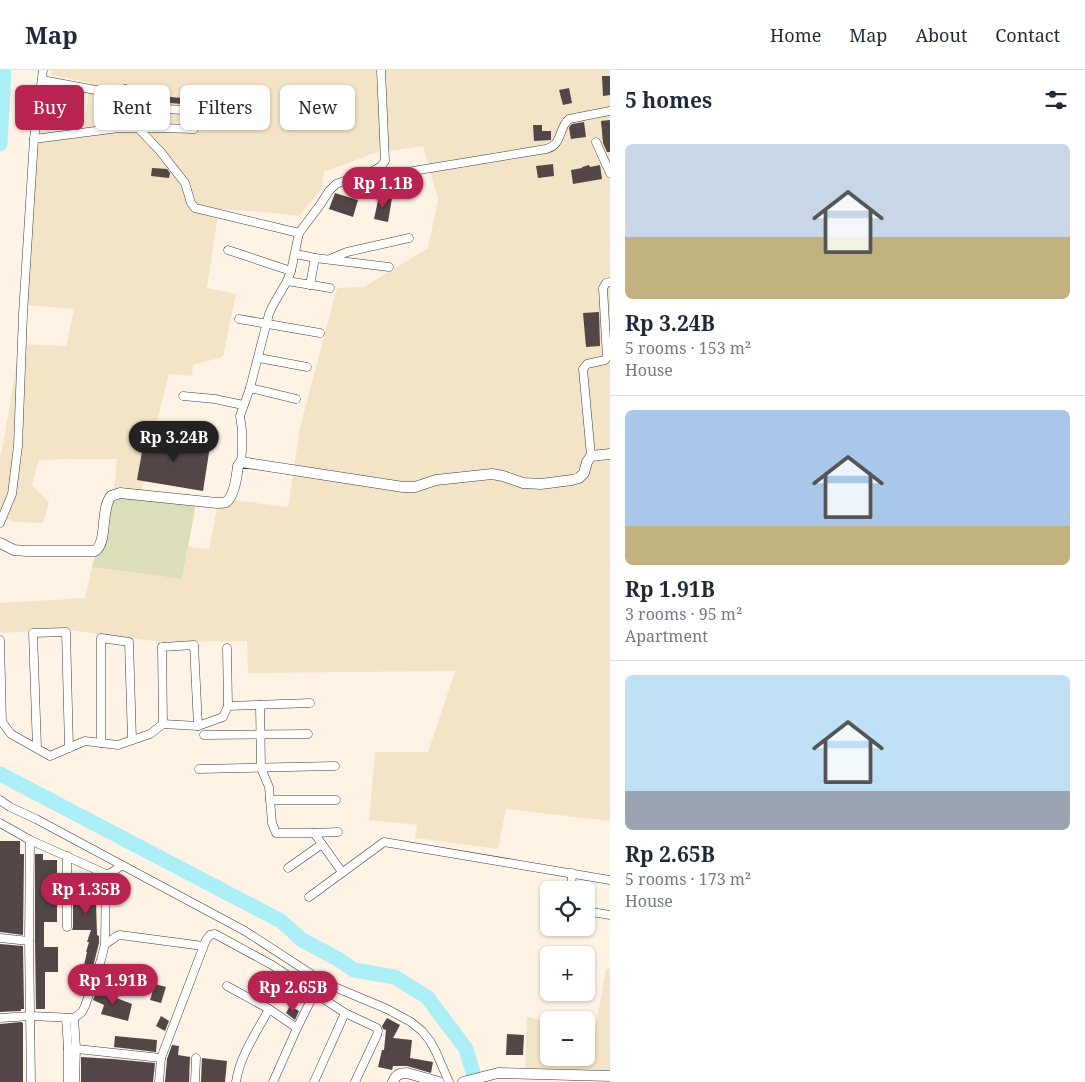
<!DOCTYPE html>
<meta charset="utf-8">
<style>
:root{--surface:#fff;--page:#f2f2f3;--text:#1f2937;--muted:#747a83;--line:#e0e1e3;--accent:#b82352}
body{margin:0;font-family:"Noto Serif",serif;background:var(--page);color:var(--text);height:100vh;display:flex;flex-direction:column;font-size:19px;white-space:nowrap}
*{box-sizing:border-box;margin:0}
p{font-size:16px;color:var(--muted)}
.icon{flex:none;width:28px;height:28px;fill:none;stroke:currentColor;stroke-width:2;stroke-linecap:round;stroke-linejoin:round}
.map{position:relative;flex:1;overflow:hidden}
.details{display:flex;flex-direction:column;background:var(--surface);width:475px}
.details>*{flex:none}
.banner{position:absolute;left:15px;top:15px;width:475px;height:45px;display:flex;gap:10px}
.fabs{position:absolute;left:540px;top:811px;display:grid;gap:10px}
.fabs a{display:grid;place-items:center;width:55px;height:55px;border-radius:8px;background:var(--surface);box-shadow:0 1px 4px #0004;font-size:25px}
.price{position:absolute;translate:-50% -42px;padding:0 11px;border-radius:18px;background:var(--accent);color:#fff;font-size:16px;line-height:32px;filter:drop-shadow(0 1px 2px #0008)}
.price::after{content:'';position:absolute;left:50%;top:30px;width:15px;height:11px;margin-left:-8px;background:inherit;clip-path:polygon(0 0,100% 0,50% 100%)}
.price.current{background:#222;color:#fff}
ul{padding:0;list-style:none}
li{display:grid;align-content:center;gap:10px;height:265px;padding:0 15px}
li+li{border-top:1px solid var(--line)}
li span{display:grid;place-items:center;height:155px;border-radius:8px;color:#555}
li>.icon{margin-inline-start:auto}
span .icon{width:90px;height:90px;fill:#fffc;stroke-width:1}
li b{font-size:21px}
h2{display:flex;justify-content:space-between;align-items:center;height:60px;padding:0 15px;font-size:21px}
.chip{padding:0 18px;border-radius:8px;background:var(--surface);box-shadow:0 1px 4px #0004;font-size:18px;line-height:45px}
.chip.current{background:var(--accent);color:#fff}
header{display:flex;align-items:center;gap:30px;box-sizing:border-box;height:70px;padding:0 25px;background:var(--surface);border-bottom:1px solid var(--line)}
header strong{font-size:24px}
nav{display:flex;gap:28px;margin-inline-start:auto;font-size:18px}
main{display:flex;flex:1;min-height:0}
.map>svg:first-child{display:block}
.farmland{fill:#f4e4c7}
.cemetery{fill:#dcdeba}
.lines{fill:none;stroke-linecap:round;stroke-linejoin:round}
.river{stroke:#abeef6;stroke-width:15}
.building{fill:#524746}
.minor-casing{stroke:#3c3c3c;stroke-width:9}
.tertiary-casing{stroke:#3c3c3c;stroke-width:11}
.minor{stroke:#fff;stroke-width:8}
.tertiary{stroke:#fff;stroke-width:10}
</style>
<header>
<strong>Map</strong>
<nav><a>Home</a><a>Map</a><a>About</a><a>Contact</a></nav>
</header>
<main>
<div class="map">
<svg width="610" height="1012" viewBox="0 0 610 1012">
<rect width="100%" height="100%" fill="#fff3e6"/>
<!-- farmland -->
<g class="farmland">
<polygon points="51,0 610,0 610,751 506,739 498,779 415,768 417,755 369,750 375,682 428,682 455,601 248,603 247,571 161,572 69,560 0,563 0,533 85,528 92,497 182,509 188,477 209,479 217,438 231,430 288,437 300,357 337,218 364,217 428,178 438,129 423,76 375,83 324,102 322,118 299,146 263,142 219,139 207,218 236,224 223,287 193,295 192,306 169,304 152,370 142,421 114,421 117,389 71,389 39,390 32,415 49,432 43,453 15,452 0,447 0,386 2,380 20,274 66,276 74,239 25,235 32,71 84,60 90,13 52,5"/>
<polygon points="606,899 610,899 610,1003 553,999 525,998 527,947 549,952 549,988 586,988 586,959 595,961"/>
</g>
<!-- cemetery -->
<polygon class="cemetery" points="114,421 197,428 182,509 92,497"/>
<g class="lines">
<!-- river -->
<g class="river">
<polyline points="0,74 4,0"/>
<polyline points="0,704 281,851 302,870 338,889 354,900 395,907 427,927 466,979 476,1012"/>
</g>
</g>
<!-- building -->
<g class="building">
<polygon points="602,6 610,6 610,25 603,26"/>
<polygon points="124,14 132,16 130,31 123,31"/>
<polygon points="569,18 572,33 563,35 559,20"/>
<polygon points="170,27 183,28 182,34 169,33"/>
<polygon points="120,42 128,42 127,52 119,52"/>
<polygon points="610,50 610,82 607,82 603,73 601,51"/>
<polygon points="584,52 586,67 571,69 569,58 570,56 572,54"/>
<polygon points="533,55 542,55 542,61 551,61 551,70 534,71"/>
<polygon points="553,94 554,106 538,108 536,96"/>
<polygon points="589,95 590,97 600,95 602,109 573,114 571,100 582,98 582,97"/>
<polygon points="152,98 167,99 170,103 169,108 151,106"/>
<polygon points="335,123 358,130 353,147 329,139"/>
<polygon points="379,126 392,128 388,152 374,149"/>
<polygon points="599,242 600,276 586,277 583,243"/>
<polygon points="145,365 210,376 203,421 137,410"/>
<polygon points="0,771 20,771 20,784 24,784 23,865 0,862"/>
<polygon points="35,784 43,784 43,790 57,790 57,852 44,852 44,877 58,877 58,902 45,902 45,939 36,939 35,871"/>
<polygon points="83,804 83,817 100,817 100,830 96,830 97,865 99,866 99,873 93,897 84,895 87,882 86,882 89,872 87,872 91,860 72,860 73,857 73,805"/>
<polygon points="0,874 23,876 24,939 21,939 21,941 0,942"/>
<polygon points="133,912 141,915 137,926 129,924"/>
<polygon points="155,914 166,917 161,933 150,930"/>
<polygon points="98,916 103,918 101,922 132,934 128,951 101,944 104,935 93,930"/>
<polygon points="290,936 299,941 295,950 286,943"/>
<polygon points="161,946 169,951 165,961 156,956"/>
<polygon points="387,948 400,955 393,968 412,970 410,988 433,992 431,1003 407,996 393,996 392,1000 378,997 382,980 384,980 386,960 383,959 382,956"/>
<polygon points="21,952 23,953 23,1012 0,1012 0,954"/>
<polygon points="507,964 524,965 523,985 506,985"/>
<polygon points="115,966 157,970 156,982 114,977"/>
<polygon points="172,975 179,976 178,985 190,987 189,1012 165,1012 167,989"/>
<polygon points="81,987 113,989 155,993 153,1012 81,1012"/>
<polygon points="202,988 227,991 225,1012 201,1012"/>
</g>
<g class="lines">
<defs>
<g id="minor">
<polyline points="42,10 117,24 118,25 116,34 118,36 183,40"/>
<polyline points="138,58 160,81 185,113 191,133 195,138 299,163"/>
<polyline points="34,69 119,58 160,58 194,59"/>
<polyline points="596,72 610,103"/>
<path d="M375 100C391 105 397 106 413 101L546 79C563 75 558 58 569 49L610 41"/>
<polyline points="228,180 291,201"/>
<polyline points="296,184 315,188 389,197"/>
<polyline points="330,189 347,182 409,168"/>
<polyline points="287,211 330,218"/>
<polyline points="310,215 315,188"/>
<polyline points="239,249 320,263"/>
<polyline points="259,288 307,297"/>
<polyline points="250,318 296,329"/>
<polyline points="183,326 215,329 243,335"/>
<polyline points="591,386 583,299 587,294 605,290 607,287 603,218 606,213 610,212"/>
<polyline points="241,392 242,380 242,360 240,346 250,318 269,244 272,237 287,211 291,201 299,163 320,135 329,121 336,114 375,100 381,96 385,91 381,0"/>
<polyline points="0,453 12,424 18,376 23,244 34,69 43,0"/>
<polyline points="0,570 2,652 11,664 50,686 85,671 118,675 150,664 163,654 198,656 223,647 228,636 310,633"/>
<polyline points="227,578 228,636"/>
<polyline points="260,635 261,698 269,717 272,753 276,763 314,763 342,802"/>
<polyline points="163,654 162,577 194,575 198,656"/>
<polyline points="204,665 308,664"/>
<polyline points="101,673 101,568 129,572 132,670"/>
<polyline points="37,678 33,563 66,562 69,678"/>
<polyline points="199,699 335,696"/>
<polyline points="0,730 10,737 36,749 245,861 325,913 387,939 411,952 422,961 430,971 436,982 449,1012"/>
<polyline points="270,730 336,730"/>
<polyline points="0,753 30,770"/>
<polyline points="314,763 338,762"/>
<polyline points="67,786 67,857"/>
<polyline points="288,798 322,774"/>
<polyline points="571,820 572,803"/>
<polyline points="309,827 384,772 610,810"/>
<polyline points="586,841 610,845"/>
<polyline points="0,868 29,871 30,770 106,804 111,803 122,795"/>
<polyline points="29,871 31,1012"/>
<path d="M105 874C111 872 114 866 120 865L203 876"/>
<path d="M227 916 269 939C257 962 240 985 236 1012"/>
<polyline points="269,939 297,958"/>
<polyline points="0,948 31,946 74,948 82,942 85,936 101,890 105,874 106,804"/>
<polyline points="66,948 68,978 68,1012"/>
<polyline points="74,948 76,978 75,1012"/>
<polyline points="68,978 161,988 206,870 210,865 215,864 272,895 345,943 377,958 378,961 377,965 355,1012"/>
<polyline points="159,1012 161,988"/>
<polyline points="195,1012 196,988"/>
<polyline points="273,1012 297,958 315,922"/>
<polyline points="314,1012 345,943"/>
</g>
<g id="tertiary">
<path d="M0 473 14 480 26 481H95C108 472 100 440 111 426L120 423 217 433C220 433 223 433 226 432 234 427 237 405 238 396L241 392 403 417H415L436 410 492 404 503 406 523 413 541 414 572 410 579 408 584 403 587 392 591 386 610 384"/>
<path d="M393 1012C396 1005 399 1003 407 1003L439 1012"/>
<polyline points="463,1012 498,1003 610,1006"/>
</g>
</defs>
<!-- minor casing -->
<use href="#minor" class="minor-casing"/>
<!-- tertiary casing -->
<use href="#tertiary" class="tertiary-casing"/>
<!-- minor -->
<use href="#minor" class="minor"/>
<!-- tertiary -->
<use href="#tertiary" class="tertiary"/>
</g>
</svg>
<div class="fabs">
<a><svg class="icon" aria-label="locate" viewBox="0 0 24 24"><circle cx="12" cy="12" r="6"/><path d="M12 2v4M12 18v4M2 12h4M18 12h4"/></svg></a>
<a>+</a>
<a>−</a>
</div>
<b class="price" style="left:383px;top:139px">Rp 1.1B</b>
<b class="price current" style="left:174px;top:393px">Rp 3.24B</b>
<b class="price" style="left:86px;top:845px">Rp 1.35B</b>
<b class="price" style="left:113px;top:936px">Rp 1.91B</b>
<b class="price" style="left:293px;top:943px">Rp 2.65B</b>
<div class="banner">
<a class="chip current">Buy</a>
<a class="chip">Rent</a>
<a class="chip">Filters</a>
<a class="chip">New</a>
</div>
</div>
<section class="details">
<h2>5 homes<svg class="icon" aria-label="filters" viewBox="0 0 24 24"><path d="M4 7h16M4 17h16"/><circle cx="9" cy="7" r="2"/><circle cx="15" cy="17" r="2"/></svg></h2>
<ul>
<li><span style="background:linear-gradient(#c9d6e8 60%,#c2b280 0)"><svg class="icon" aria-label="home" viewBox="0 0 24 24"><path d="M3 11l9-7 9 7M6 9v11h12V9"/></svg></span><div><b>Rp 3.24B</b><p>5 rooms · 153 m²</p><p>House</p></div></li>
<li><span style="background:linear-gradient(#a9c7e8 75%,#c2b280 0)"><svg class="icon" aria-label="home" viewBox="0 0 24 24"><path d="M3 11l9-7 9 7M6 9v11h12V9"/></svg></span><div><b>Rp 1.91B</b><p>3 rooms · 95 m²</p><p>Apartment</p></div></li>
<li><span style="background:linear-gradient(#bfe0f5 75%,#9aa5b1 0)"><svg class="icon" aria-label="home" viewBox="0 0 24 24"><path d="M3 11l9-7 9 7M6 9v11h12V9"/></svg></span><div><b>Rp 2.65B</b><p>5 rooms · 173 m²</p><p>House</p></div></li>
</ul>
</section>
</main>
